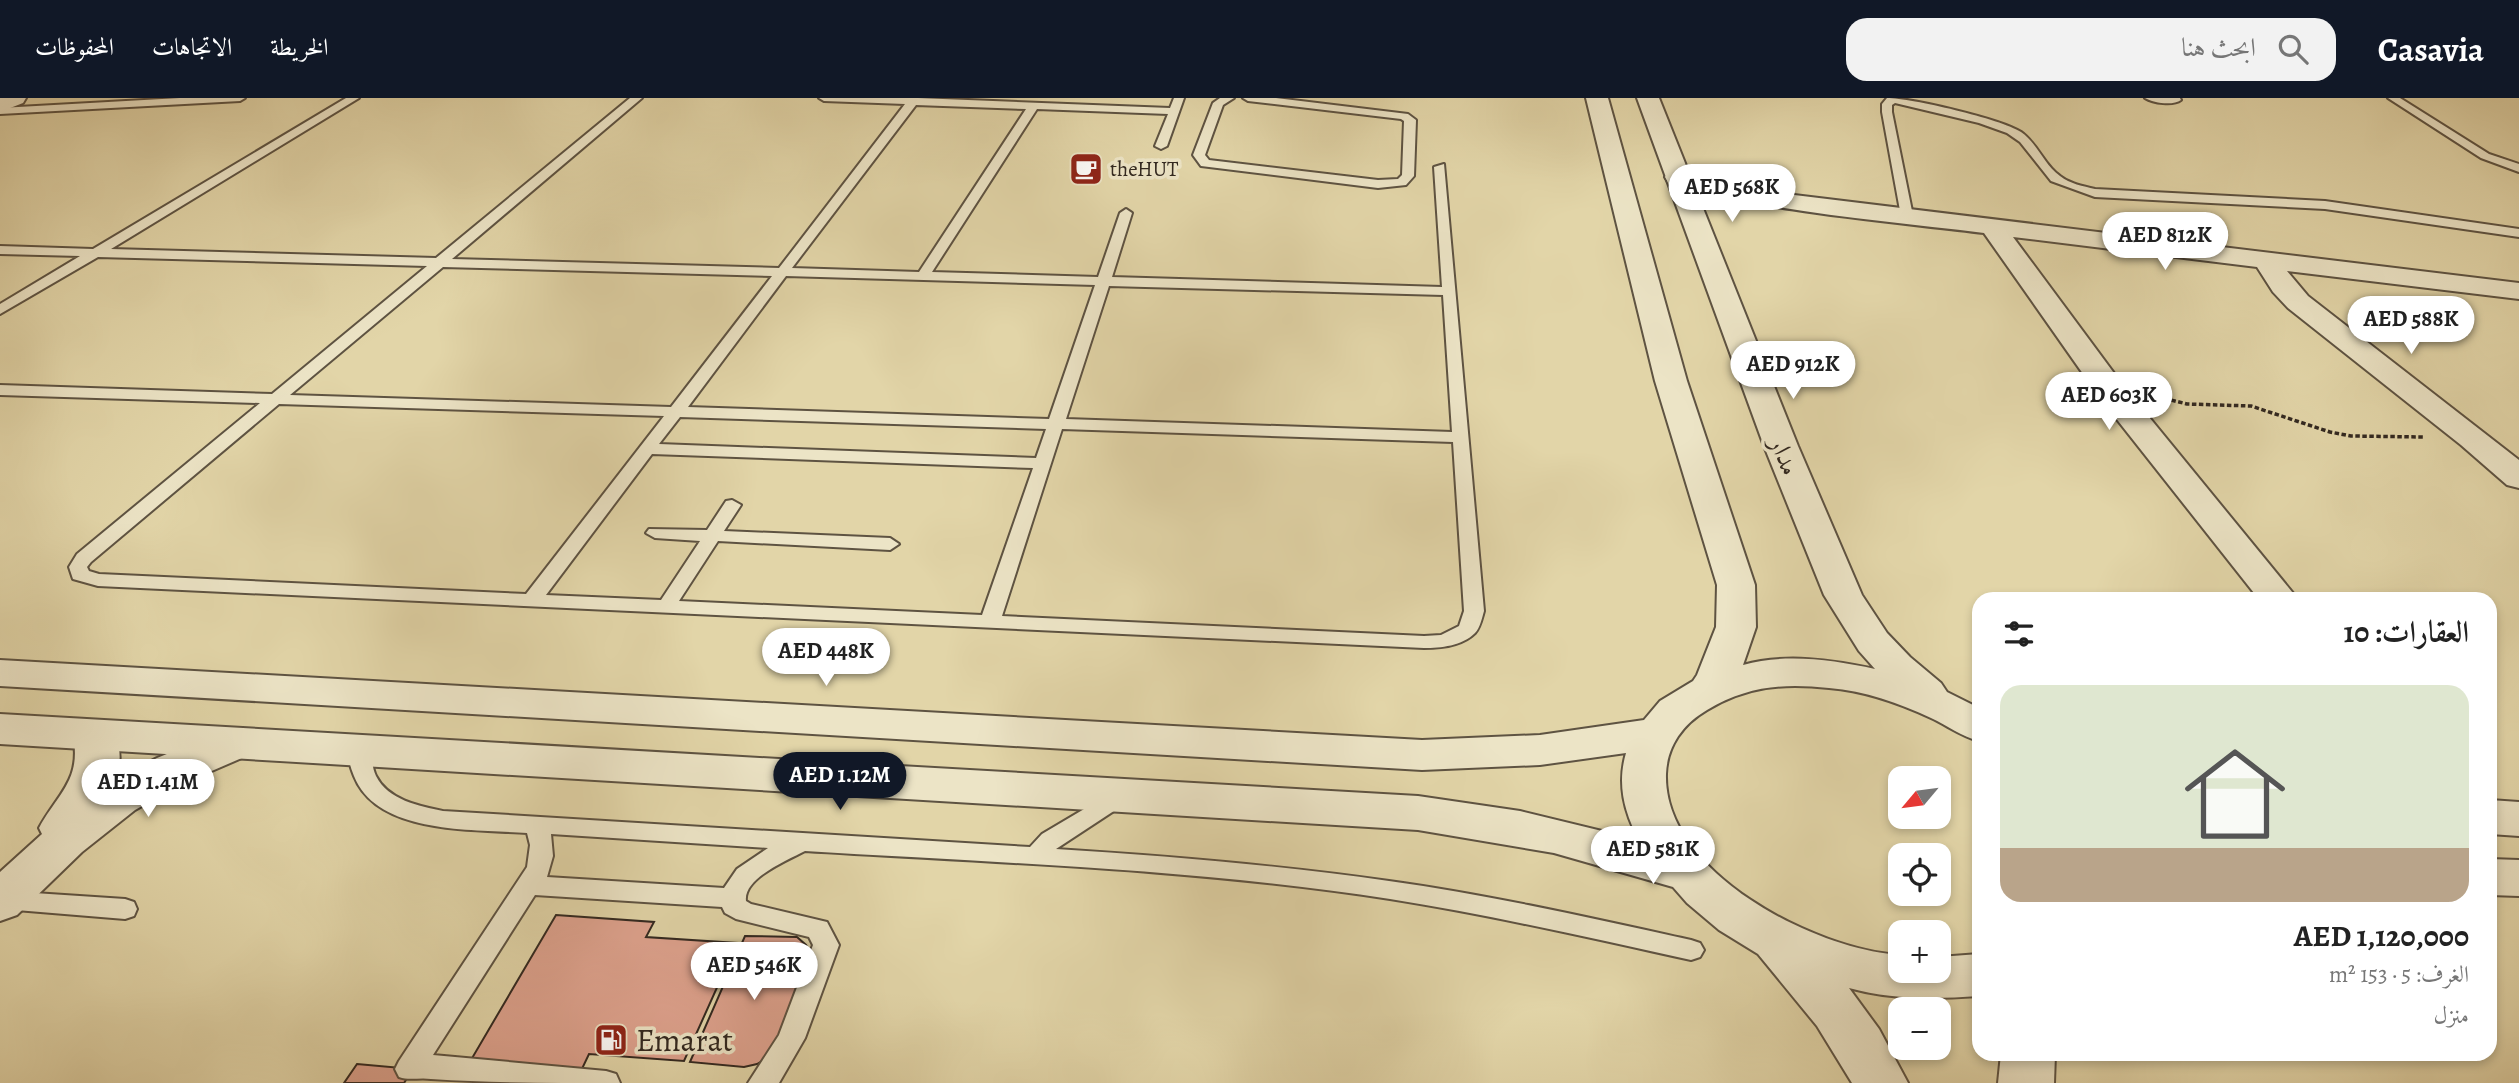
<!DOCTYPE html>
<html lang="ar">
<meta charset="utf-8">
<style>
:root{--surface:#fff;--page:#f2f2f2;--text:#222;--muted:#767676;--line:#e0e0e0;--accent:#111827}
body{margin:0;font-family:Alegreya,Amiri,serif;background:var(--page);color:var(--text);direction:rtl;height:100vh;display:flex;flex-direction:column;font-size:26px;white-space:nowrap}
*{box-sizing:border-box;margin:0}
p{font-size:23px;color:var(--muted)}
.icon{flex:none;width:38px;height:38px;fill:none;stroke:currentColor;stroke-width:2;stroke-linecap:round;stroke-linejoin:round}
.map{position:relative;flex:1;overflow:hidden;direction:ltr}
.details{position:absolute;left:1972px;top:494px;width:525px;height:469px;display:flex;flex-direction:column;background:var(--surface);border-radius:21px;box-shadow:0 4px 10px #0003;direction:rtl}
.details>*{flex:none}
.needle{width:46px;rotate:241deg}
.fabs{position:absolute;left:1888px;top:668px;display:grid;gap:14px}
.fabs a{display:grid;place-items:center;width:63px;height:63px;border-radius:14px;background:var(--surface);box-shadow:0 4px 10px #0003;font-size:35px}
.price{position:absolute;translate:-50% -60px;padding:0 16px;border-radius:24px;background:#fff;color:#222;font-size:23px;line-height:46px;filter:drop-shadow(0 2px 4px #0008)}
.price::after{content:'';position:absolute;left:50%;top:42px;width:21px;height:16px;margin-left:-10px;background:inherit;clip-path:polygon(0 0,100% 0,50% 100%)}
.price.selected{background:var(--accent);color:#fff}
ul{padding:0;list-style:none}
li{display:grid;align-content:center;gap:14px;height:371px;padding:0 28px}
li+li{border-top:2px solid var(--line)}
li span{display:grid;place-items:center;height:217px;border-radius:21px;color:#555}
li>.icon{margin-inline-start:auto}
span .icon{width:126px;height:126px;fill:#fffc;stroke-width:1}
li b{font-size:30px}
h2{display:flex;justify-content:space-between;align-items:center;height:84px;padding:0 28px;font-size:30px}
header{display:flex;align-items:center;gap:42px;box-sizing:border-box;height:98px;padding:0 35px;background:var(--accent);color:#fff}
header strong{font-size:33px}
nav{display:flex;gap:38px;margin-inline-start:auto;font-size:24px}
.search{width:490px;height:63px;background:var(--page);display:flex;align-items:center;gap:18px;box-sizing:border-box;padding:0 24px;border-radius:21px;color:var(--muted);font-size:26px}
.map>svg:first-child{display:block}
.building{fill:#dea28e;stroke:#322820;stroke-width:2}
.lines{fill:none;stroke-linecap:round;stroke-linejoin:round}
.service-casing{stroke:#5e5342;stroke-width:4}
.minor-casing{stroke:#5e5342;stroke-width:4}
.tertiary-casing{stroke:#5e5342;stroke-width:4}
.path{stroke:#322820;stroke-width:3.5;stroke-dasharray:4.5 2.5;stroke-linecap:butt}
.service{fill:#ece4c6;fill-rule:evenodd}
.minor{fill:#ece4c6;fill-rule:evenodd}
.tertiary{fill:#ece4c6;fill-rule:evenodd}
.labels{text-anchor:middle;stroke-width:7;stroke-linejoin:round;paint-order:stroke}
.far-poi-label{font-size:21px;fill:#322820;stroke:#ece4c6;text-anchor:start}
.street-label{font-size:26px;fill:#322820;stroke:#ece4c6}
.near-poi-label{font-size:32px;fill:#322820;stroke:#ece4c6;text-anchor:start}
</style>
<header>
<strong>Casavia</strong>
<div class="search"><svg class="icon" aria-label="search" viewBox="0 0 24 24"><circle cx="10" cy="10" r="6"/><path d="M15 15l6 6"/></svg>ابحث هنا</div>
<nav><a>الخريطة</a><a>الاتجاهات</a><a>المحفوظات</a></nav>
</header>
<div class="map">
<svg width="2519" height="985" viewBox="0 0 2519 985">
<rect width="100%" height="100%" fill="#e2d5a8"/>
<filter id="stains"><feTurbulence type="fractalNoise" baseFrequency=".00286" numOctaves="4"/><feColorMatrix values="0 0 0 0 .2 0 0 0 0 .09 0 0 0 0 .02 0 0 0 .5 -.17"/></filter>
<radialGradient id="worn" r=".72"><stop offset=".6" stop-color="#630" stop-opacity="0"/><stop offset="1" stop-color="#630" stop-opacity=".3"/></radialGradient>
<!-- building -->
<g class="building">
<polygon points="556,817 654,824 646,839 737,845 684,963 589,956 580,975 468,967"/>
<polygon points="745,838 797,839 806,847 813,860 771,958 757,966 744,969 690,964"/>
<polygon points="357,966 413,971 404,985 344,985"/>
</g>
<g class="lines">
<defs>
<g id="service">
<polygon points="180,0 245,0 240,3 0,16 0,10"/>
<path d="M346 0H359L111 151 436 160 630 0H642L452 161 779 170 905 6 824 3 819 0H918L1170 10 1174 0H1184L1167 48 1161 51 1155 48 1168 16 1037 11 932 174 1098 179 1120 115 1126 111 1132 115 1112 179 1442 189 1434 69 1444 66 1484 513C1482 520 1480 530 1475 535 1462 548 1441 550 1424 550L98 488 73 481 69 469 77 456 260 305 0 297V287L272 296 427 168 98 159 0 216V206L80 158 0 156V148L93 151ZM916 7 1026 11 919 174 792 170ZM443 169 772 178 671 309 290 297ZM786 178 1095 187 1049 321 688 309ZM1109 188 1443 197 1452 334 1066 321ZM279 306 664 318 526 496 99 476 89 473 87 469 91 464ZM680 319 1046 331 1036 360 659 346ZM1062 331 1453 344 1464 513 1459 528 1441 537 1424 538 1002 518ZM652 356 1033 370 982 517 679 503 718 443 890 452 899 446 890 440 724 433 741 407 732 402 726 403 707 432 649 431 646 435 655 440 700 443 661 502 546 497Z"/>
<polygon points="1220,0 1234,0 1223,7 1205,57 1209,62 1378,82 1398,81 1402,77 1404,23 1401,21 1248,3 1243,0 1276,0 1408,16 1416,22 1414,78 1406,87 1378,90 1201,68 1193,57 1213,5"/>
<path d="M1887 0C1911 0 2001 21 2021 34 2038 46 2044 67 2060 78 2070 86 2083 88 2095 91L2325 103 2519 131V139L2325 111 2095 99 2051 83 2020 44 2007 35 1979 25 1895 5 1892 7V14L1913 118 1907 122 1901 118 1882 14V6Z"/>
<path d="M2145 0H2180L2181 2C2173 8 2153 5 2145 0Z"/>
<polygon points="2388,0 2400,0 2489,56 2519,66 2519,74 2481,60"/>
<path d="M359 644 367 647C373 656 371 668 376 678 388 702 419 708 443 713L1030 749 1042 736 1118 691 1126 693 1129 699 1126 705 1056 751C1167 758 1278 767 1389 783 1490 797 1591 820 1691 842L1700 845 1704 852 1700 859 1691 862C1591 840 1491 817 1390 801 1197 771 1000 765 805 753 788 762 743 780 746 803L751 806 827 824 839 847 805 940 779 985H748L779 937 813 847 809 839 736 821 725 815 722 809 535 797 433 957 606 973 616 976 620 985C557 985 494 985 431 981 419 979 410 983 399 979L395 971 399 963 527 769 530 747 527 735C474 731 377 737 354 678 350 668 346 656 351 647ZM551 736 768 750 737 771 724 790 547 779 553 758Z"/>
<polygon points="4,793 125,801 134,804 137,811 134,818 125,821 4,811 0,810 0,794"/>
</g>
<g id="minor">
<polygon points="0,0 26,0 23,5 0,14"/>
<path d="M1677 72 1761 93 2519 185V201L2287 173 2308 198 2519 362V390L2507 387 2461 347 2288 210 2273 194 2257 169 2013 139 2122 286 2297 500H2258L2100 300 1984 135C1878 122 1771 115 1668 84L1665 79 1668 74Z"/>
<path d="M95 622 110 627C121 644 122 662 116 681L157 660 221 634 236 630 251 634 258 645 251 656 177 688 135 712 82 754 17 817 0 823V774L42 736 39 730C58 695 82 682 73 637L80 627Z"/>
</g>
<g id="tertiary">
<path d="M1586 0H1608L1687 283 1755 487 1756 529 1743 567C1785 555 1833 562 1875 571L1859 553 1824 497 1764 348 1637 0H1659L1798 348 1862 497 1887 535 1910 559 1941 585 1947 594 1979 610V643C1961 638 1948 628 1931 620 1899 605 1865 593 1829 590 1783 585 1747 588 1707 612 1683 626 1667 648 1666 676 1663 775 1816 852 1900 857V873H1939V859L1979 856V898C1935 901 1892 902 1849 890L1879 931 1908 985H1852L1817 928 1758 856 1719 832 1687 805 1673 789 1554 755 1418 732 0 646V616L1418 698 1520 713 1639 742C1624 714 1617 686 1626 655L1540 667 1422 672 0 588V562L1422 642 1540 637 1644 622 1660 603 1693 583 1697 577 1716 529 1717 487 1655 283Z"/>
<polygon points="2490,702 2519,704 2519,738 2490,736"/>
<polygon points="2490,761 2519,762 2519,798 2490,797"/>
<polygon points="2001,956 2055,956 2054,985 1998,985"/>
</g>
</defs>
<!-- service casing -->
<use href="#service" class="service-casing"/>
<!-- minor casing -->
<use href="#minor" class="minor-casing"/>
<!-- tertiary casing -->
<use href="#tertiary" class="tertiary-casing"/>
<!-- path -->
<polyline class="path" points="2151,297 2187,306 2251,308 2330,334 2351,338 2424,339"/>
<!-- service -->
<use href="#service" class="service"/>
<!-- minor -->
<use href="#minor" class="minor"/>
<!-- tertiary -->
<use href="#tertiary" class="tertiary"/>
</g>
<!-- icons -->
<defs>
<symbol id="cafe-square" viewBox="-11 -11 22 22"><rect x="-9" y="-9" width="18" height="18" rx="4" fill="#8f2418" stroke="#ece4c6"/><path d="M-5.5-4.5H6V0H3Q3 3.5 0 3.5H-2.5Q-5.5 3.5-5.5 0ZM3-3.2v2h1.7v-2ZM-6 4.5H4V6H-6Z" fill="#fff"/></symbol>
<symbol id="fuel-square" viewBox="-11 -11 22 22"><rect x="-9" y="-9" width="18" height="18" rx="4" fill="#8f2418" stroke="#ece4c6"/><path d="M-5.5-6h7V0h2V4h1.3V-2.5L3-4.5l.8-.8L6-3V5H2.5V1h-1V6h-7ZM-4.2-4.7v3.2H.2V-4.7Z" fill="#fff"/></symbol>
</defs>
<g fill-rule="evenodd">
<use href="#cafe-square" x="1067" y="52" width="38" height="38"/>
<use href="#fuel-square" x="592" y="923" width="38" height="38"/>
</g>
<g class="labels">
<!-- far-poi labels -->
<g class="far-poi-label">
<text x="1110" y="78">theHUT</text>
</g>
<!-- street labels -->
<g class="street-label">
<text transform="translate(1785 358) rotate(68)" y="9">مدار</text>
</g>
<!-- near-poi labels -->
<g class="near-poi-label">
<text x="636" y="953">Emarat</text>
</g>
</g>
<rect width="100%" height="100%" filter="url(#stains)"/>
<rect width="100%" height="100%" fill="url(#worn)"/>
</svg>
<div class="fabs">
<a><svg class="needle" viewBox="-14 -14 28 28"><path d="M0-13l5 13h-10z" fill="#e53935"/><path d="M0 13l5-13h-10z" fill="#767676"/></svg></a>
<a><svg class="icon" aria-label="locate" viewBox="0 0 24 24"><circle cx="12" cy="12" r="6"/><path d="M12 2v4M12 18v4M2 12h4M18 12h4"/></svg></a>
<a>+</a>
<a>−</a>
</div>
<b class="price" style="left:1732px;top:126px">AED 568K</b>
<b class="price" style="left:2165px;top:174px">AED 812K</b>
<b class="price" style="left:2411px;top:258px">AED 588K</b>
<b class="price" style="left:1793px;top:303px">AED 912K</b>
<b class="price" style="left:2109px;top:334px">AED 603K</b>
<b class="price" style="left:826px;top:590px">AED 448K</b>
<b class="price selected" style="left:840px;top:714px">AED 1.12M</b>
<b class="price" style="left:148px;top:721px">AED 1.41M</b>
<b class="price" style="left:1653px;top:788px">AED 581K</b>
<b class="price" style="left:754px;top:904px">AED 546K</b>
<section class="details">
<h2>العقارات: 10<svg class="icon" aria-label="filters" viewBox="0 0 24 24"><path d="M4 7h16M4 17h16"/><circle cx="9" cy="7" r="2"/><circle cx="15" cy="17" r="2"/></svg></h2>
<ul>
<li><span style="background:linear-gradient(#dfe7d0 75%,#b9a48a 0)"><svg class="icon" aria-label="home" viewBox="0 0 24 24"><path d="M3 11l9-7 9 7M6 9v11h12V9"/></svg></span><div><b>AED 1,120,000</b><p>الغرف: 5 · 153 m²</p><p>منزل</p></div></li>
</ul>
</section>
</div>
